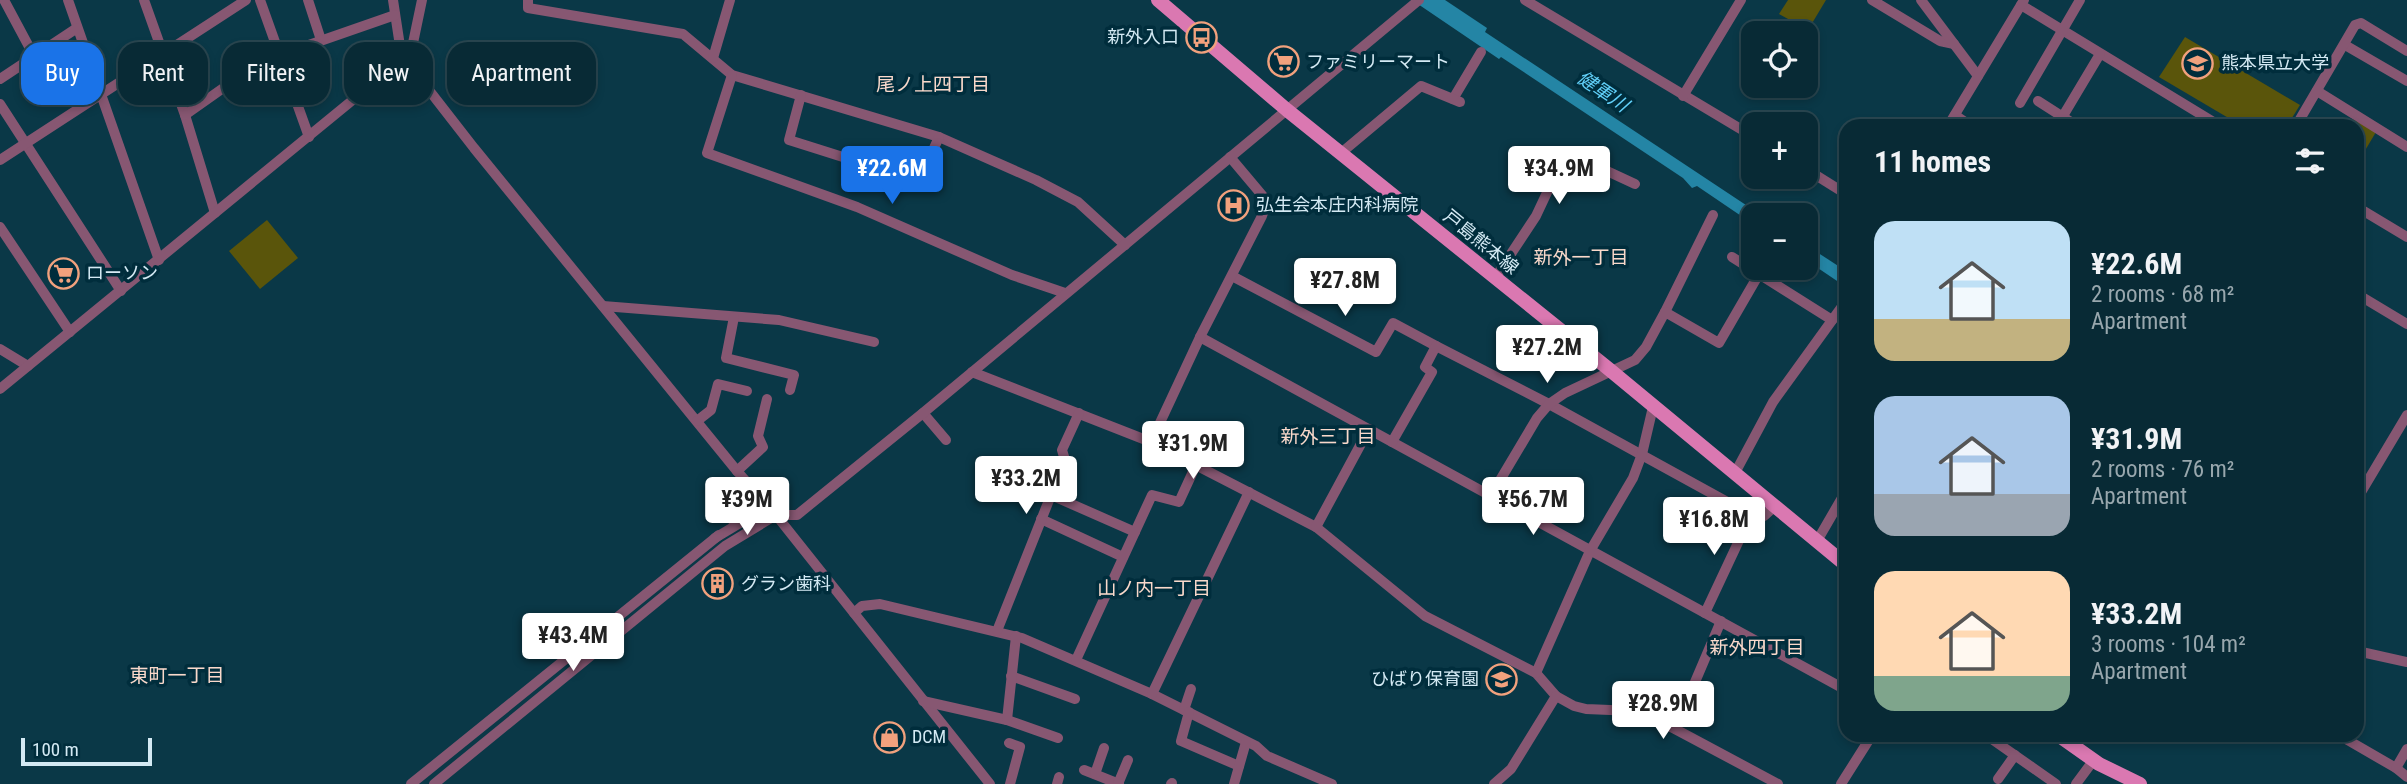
<!DOCTYPE html>
<meta charset="utf-8">
<style>
:root{--surface:#082a35;--page:#163641;--text:#f1f3f6;--muted:#98a7ad;--line:#294650;--accent:#1a73e8}
body{margin:0;font-family:"Roboto Condensed","Noto Sans JP",sans-serif;background:var(--page);color:var(--text);height:100vh;display:flex;flex-direction:column;font-size:26px;white-space:nowrap}
*{box-sizing:border-box;margin:0}
p{font-size:23px;color:var(--muted)}
.icon{flex:none;width:38px;height:38px;fill:none;stroke:currentColor;stroke-width:2;stroke-linecap:round;stroke-linejoin:round}
.map{position:relative;flex:1;overflow:hidden}
.details{position:absolute;left:1839px;top:119px;width:525px;height:623px;display:flex;flex-direction:column;background:var(--surface);border-radius:21px;box-shadow:0 4px 10px #0003,0 0 0 2px var(--line)}
.details>*{flex:none}
.top-card{position:absolute;left:21px;top:42px;width:665px;height:63px;display:flex;gap:14px}
.fabs{position:absolute;left:1741px;top:21px;display:grid;gap:14px}
.fabs a{display:grid;place-items:center;width:77px;height:77px;border-radius:14px;background:var(--surface);box-shadow:0 4px 10px #0003,0 0 0 2px var(--line);font-size:35px}
.scale{position:absolute;left:21px;bottom:18px;width:131px;box-sizing:border-box;padding-left:7px;border:4px solid #d4eaf4;border-top:0;font-size:19px;line-height:24px;white-space:nowrap;color:#d4eaf4;-webkit-text-stroke:5px #002d3c;paint-order:stroke}
.price{position:absolute;translate:-50% -60px;padding:0 16px;border-radius:7px;background:#fff;color:#222;font-size:23px;line-height:46px;filter:drop-shadow(0 2px 4px #0008)}
.price::after{content:'';position:absolute;left:50%;top:42px;width:21px;height:16px;margin-left:-10px;background:inherit;clip-path:polygon(0 0,100% 0,50% 100%)}
.price.current{background:var(--accent);color:#fff}
ul{padding:0;list-style:none}
li{display:flex;align-items:center;gap:21px;height:175px;padding:0 35px}
li span{display:grid;place-items:center;flex:none;width:196px;height:140px;border-radius:21px;color:#555}
li>.icon{margin-inline-start:auto}
span .icon{width:84px;height:84px;fill:#fffc;stroke-width:1}
li b{font-size:30px}
h2{display:flex;justify-content:space-between;align-items:center;height:84px;padding:0 35px;font-size:30px}
.pill{padding:0 24px;border-radius:21px;background:var(--surface);box-shadow:0 4px 10px #0003,0 0 0 2px var(--line);font-size:24px;line-height:63px}
.pill.current{background:var(--accent);color:#fff}
.map>svg:first-child{display:block}
.green{fill:#5a550b}
.water{fill:#2485a5}
.lines{fill:none;stroke-linecap:round;stroke-linejoin:round}
.minor{stroke:#875772;stroke-width:10}
.major{stroke:#da78b1;stroke-width:14}
.labels{text-anchor:middle;stroke-width:7;stroke-linejoin:round;paint-order:stroke}
.poi-label{font-size:18px;fill:#d4eaf4;stroke:#002d3c;text-anchor:start}
.street-label{font-size:18px;fill:#d4eaf4;stroke:#002d3c}
.neighbourhood-label{font-size:19px;fill:#f9d9cb;stroke:#002d3c}
.water-label{font-size:19px;font-style:italic;fill:#60cff8;stroke:#002d3c}
</style>
<div class="map">
<svg width="2407" height="784" viewBox="0 0 2407 784">
<rect width="100%" height="100%" fill="#0a3847"/>
<!-- green -->
<g class="green">
<polygon points="1788,0 1826,0 1808,30 1779,14"/>
<polygon points="2185,37 2300,105 2287,126 2242,126 2159,77"/>
<polygon points="2354,119 2376,132 2357,164 2357,126 2349,126"/>
<polygon points="267,220 298,258 260,289 229,251"/>
</g>
<!-- water -->
<g class="water">
<polygon points="1412,0 1445,0 1487,28 1485,32 1761,215 1754,215 1753,224 1697,186 1692,188 1683,178 1501,57 1499,59"/>
<polygon points="1806,245 1846,271 1846,287 1806,260"/>
</g>
<g class="lines">
<!-- minor -->
<g class="minor">
<polyline points="4,0 34,56"/>
<polyline points="68,0 159,260"/>
<polyline points="144,0 185,115 215,213"/>
<polyline points="260,0 309,137"/>
<polyline points="308,0 321,40"/>
<polyline points="393,0 400,46 404,58 474,148 737,471 776,515 990,784"/>
<polyline points="528,0 528,8 683,34 732,75 939,137 1036,180 1078,202 1125,245"/>
<polyline points="1525,0 1754,137"/>
<polyline points="1872,0 1940,41 1954,44"/>
<polyline points="1921,0 1978,76"/>
<polyline points="2021,5 2220,126"/>
<polyline points="2345,45 2407,81"/>
<polyline points="713,58 730,0"/>
<polyline points="732,75 707,153 857,207 1012,275 1065,293"/>
<polyline points="0,79 77,28"/>
<polyline points="2317,91 2407,147"/>
<polyline points="801,95 789,140 865,164"/>
<polyline points="1683,96 1741,0"/>
<polyline points="1453,99 1481,52"/>
<polyline points="2038,101 2077,126"/>
<polyline points="2020,103 2080,0"/>
<polyline points="0,104 121,291"/>
<polyline points="185,115 246,72 280,55 395,15"/>
<polyline points="1955,115 1971,126"/>
<polyline points="1948,126 2024,0"/>
<polyline points="2057,126 2100,54"/>
<polyline points="2296,126 2355,25 2361,23 2407,51"/>
<polyline points="1341,153 1421,86 1460,102"/>
<polyline points="0,160 246,0"/>
<polyline points="866,161 920,179 939,137"/>
<polyline points="1806,169 1846,194"/>
<polyline points="2357,207 2407,237"/>
<polyline points="0,227 70,332"/>
<polyline points="1732,257 1832,320"/>
<polyline points="1232,276 1376,352 1393,323 1436,346"/>
<polyline points="1495,278 1536,216 1566,152 1635,184"/>
<polyline points="2357,294 2407,324"/>
<polyline points="603,306 779,320 874,342"/>
<polyline points="1665,312 1713,215"/>
<polyline points="734,317 726,358 794,375 790,390"/>
<polyline points="1200,337 1846,690"/>
<polyline points="0,349 28,366"/>
<polyline points="972,372 1151,442 1316,527 1425,616 1536,673 1556,696 1574,706 1586,709 1634,711 1675,729 1778,784"/>
<polyline points="0,389 404,58 413,43 422,0"/>
<polyline points="923,413 946,440"/>
<polyline points="697,421 711,410 718,384 747,391"/>
<polyline points="1151,442 1200,337 1262,216 1267,201 1230,157"/>
<polyline points="1392,442 1432,372 1425,367 1436,346 1549,404 1751,515 1764,516 1775,506"/>
<polyline points="737,471 763,447 758,436 767,399"/>
<polyline points="1735,473 1773,402 1846,301"/>
<polyline points="1051,495 1135,532"/>
<polyline points="1490,497 1537,418 1549,404 1565,393 1635,360 1646,347 1665,312 1719,343 1759,274"/>
<polyline points="2357,499 2407,415"/>
<polyline points="1041,519 1123,557"/>
<polyline points="733,521 753,502 750,487"/>
<polyline points="1316,527 1369,429"/>
<polyline points="715,538 760,511 776,515 797,515 923,413 1419,0"/>
<polyline points="1817,541 1846,491"/>
<polyline points="854,613 862,606 880,604 1022,638 1152,694 1256,746 1267,756 1332,784"/>
<polyline points="1705,613 1751,515"/>
<polyline points="997,631 1065,460 1062,450 1079,413"/>
<polyline points="2357,651 2407,662"/>
<polyline points="1076,660 1152,495 1179,502 1196,465"/>
<polyline points="1536,673 1590,551 1633,478 1642,454 1653,407"/>
<polyline points="1011,676 1075,699"/>
<polyline points="1152,694 1249,492"/>
<polyline points="923,701 1007,720 1058,738"/>
<polyline points="1184,710 1191,689"/>
<polyline points="1189,712 1181,741 1239,766"/>
<polyline points="1007,720 1016,636"/>
<polyline points="1675,729 1721,621"/>
<polyline points="1986,735 2056,784"/>
<polyline points="2339,735 2396,768 2407,777"/>
<polyline points="1009,743 1020,747 1010,784"/>
<polyline points="2396,768 2407,749"/>
<polyline points="1084,770 1119,784"/>
<polyline points="1095,774 1104,748"/>
<polyline points="1998,779 2015,755"/>
<polyline points="411,784 719,535"/>
<polyline points="434,784 725,546 776,515"/>
<polyline points="1057,784 1059,777"/>
<polyline points="1118,784 1128,760"/>
<polyline points="1171,784 1172,783"/>
<polyline points="1234,784 1246,742"/>
<polyline points="1494,784 1511,769 1556,696"/>
<polyline points="1841,784 1872,735"/>
<polyline points="2076,784 2093,761"/>
</g>
<!-- major -->
<g class="major">
<polyline points="1158,0 1287,110 1610,370 1846,565"/>
<polyline points="2058,735 2099,764 2140,784"/>
</g>
</g>
<!-- icons -->
<defs>
<symbol id="bus-ring" viewBox="-11 -11 22 22"><circle r="9.5" fill="#002d3c" stroke="#f1a17d" stroke-width="1.5"/><path d="M-5-6H5V4H4V6H2V4H-2V6H-4V4H-5ZM-3.5-4V0h7V-4ZM-3.5 1.2v1.5H-2V1.2ZM2 1.2v1.5H3.5V1.2Z" fill="#f1a17d"/></symbol>
<symbol id="supermarket-ring" viewBox="-11 -11 22 22"><circle r="9.5" fill="#002d3c" stroke="#f1a17d" stroke-width="1.5"/><path d="M-6-5.5h2.5l.6 2H6L4.5 2H-2.5L-4.4-4H-6ZM-1.5 3.2a1.3 1.3 0 1 0 .1 0ZM3 3.2a1.3 1.3 0 1 0 .1 0Z" fill="#f1a17d"/></symbol>
<symbol id="school-ring" viewBox="-11 -11 22 22"><circle r="9.5" fill="#002d3c" stroke="#f1a17d" stroke-width="1.5"/><path d="M0-5L7-2L0 1L-7-2ZM-4 1L0 2.5L4 1V4Q0 6-4 4Z" fill="#f1a17d"/></symbol>
<symbol id="hospital-ring" viewBox="-11 -11 22 22"><circle r="9.5" fill="#002d3c" stroke="#f1a17d" stroke-width="1.5"/><path d="M-5-5h3v3.5h4V-5h3V5h-3V1.5h-4V5h-3Z" fill="#f1a17d"/></symbol>
<symbol id="building-ring" viewBox="-11 -11 22 22"><circle r="9.5" fill="#002d3c" stroke="#f1a17d" stroke-width="1.5"/><path d="M-4-6H4V6H1V3H-1V6H-4ZM-2.5-4.3h1.7v1.8h-1.7ZM.8-4.3h1.7v1.8H.8ZM-2.5-1h1.7V.8h-1.7ZM.8-1h1.7V.8H.8Z" fill="#f1a17d"/></symbol>
<symbol id="shop-ring" viewBox="-11 -11 22 22"><circle r="9.5" fill="#002d3c" stroke="#f1a17d" stroke-width="1.5"/><path d="M-5-2.5h2.3a2.7 3.5 0 0 1 5.4 0H5L5.5 6h-11ZM-1.5-2.5h3a1.5 2.3 0 0 0-3 0Z" fill="#f1a17d"/></symbol>
</defs>
<g fill-rule="evenodd">
<use href="#bus-ring" x="1184" y="20" width="35" height="35"/>
<use href="#supermarket-ring" x="1266" y="44" width="35" height="35"/>
<use href="#school-ring" x="2180" y="46" width="35" height="35"/>
<use href="#hospital-ring" x="1216" y="188" width="35" height="35"/>
<use href="#supermarket-ring" x="46" y="256" width="35" height="35"/>
<use href="#building-ring" x="700" y="566" width="35" height="35"/>
<use href="#school-ring" x="1484" y="662" width="35" height="35"/>
<use href="#shop-ring" x="872" y="720" width="35" height="35"/>
</g>
<g class="labels">
<!-- poi labels -->
<g class="poi-label">
<text x="1179" y="43" text-anchor="end">新外入口</text>
<text x="1306" y="68">ファミリーマート</text>
<text x="2221" y="69">熊本県立大学</text>
<text x="1256" y="211">弘生会本庄内科病院</text>
<text x="86" y="279">ローソン</text>
<text x="741" y="590">グラン歯科</text>
<text x="1479" y="685" text-anchor="end">ひばり保育園</text>
<text x="912" y="743">DCM</text>
</g>
<!-- street labels -->
<g class="street-label">
<text transform="translate(1481 242) rotate(39)" y="6">戸島熊本線</text>
</g>
<!-- neighbourhood labels -->
<g class="neighbourhood-label">
<text x="933" y="91">尾ノ上四丁目</text>
<text x="1581" y="264">新外一丁目</text>
<text x="1328" y="443">新外三丁目</text>
<text x="1154" y="595">山ノ内一丁目</text>
<text x="1757" y="654">新外四丁目</text>
<text x="177" y="682">東町一丁目</text>
</g>
<!-- water labels -->
<g class="water-label">
<text transform="translate(1603 91) rotate(34)" y="7">健軍川</text>
</g>
</g>
</svg>
<div class="fabs">
<a><svg class="icon" aria-label="locate" viewBox="0 0 24 24"><circle cx="12" cy="12" r="6"/><path d="M12 2v4M12 18v4M2 12h4M18 12h4"/></svg></a>
<a>+</a>
<a>−</a>
</div>
<div class="scale">100 m</div>
<b class="price current" style="left:892px;top:206px">¥22.6M</b>
<b class="price" style="left:1559px;top:206px">¥34.9M</b>
<b class="price" style="left:1345px;top:318px">¥27.8M</b>
<b class="price" style="left:1547px;top:385px">¥27.2M</b>
<b class="price" style="left:1193px;top:481px">¥31.9M</b>
<b class="price" style="left:1026px;top:516px">¥33.2M</b>
<b class="price" style="left:747px;top:537px">¥39M</b>
<b class="price" style="left:1533px;top:537px">¥56.7M</b>
<b class="price" style="left:1714px;top:557px">¥16.8M</b>
<b class="price" style="left:573px;top:673px">¥43.4M</b>
<b class="price" style="left:1663px;top:741px">¥28.9M</b>
<div class="top-card">
<a class="pill current">Buy</a>
<a class="pill">Rent</a>
<a class="pill">Filters</a>
<a class="pill">New</a>
<a class="pill">Apartment</a>
</div>
<section class="details">
<h2>11 homes<svg class="icon" aria-label="filters" viewBox="0 0 24 24"><path d="M4 7h16M4 17h16"/><circle cx="9" cy="7" r="2"/><circle cx="15" cy="17" r="2"/></svg></h2>
<ul>
<li><span style="background:linear-gradient(#bfe0f5 70%,#c2b280 0)"><svg class="icon" aria-label="home" viewBox="0 0 24 24"><path d="M3 11l9-7 9 7M6 9v11h12V9"/></svg></span><div><b>¥22.6M</b><p>2 rooms · 68 m²</p><p>Apartment</p></div></li>
<li><span style="background:linear-gradient(#a9c7e8 70%,#9aa5b1 0)"><svg class="icon" aria-label="home" viewBox="0 0 24 24"><path d="M3 11l9-7 9 7M6 9v11h12V9"/></svg></span><div><b>¥31.9M</b><p>2 rooms · 76 m²</p><p>Apartment</p></div></li>
<li><span style="background:linear-gradient(#ffd9b3 75%,#7fa58c 0)"><svg class="icon" aria-label="home" viewBox="0 0 24 24"><path d="M3 11l9-7 9 7M6 9v11h12V9"/></svg></span><div><b>¥33.2M</b><p>3 rooms · 104 m²</p><p>Apartment</p></div></li>
</ul>
</section>
</div>
